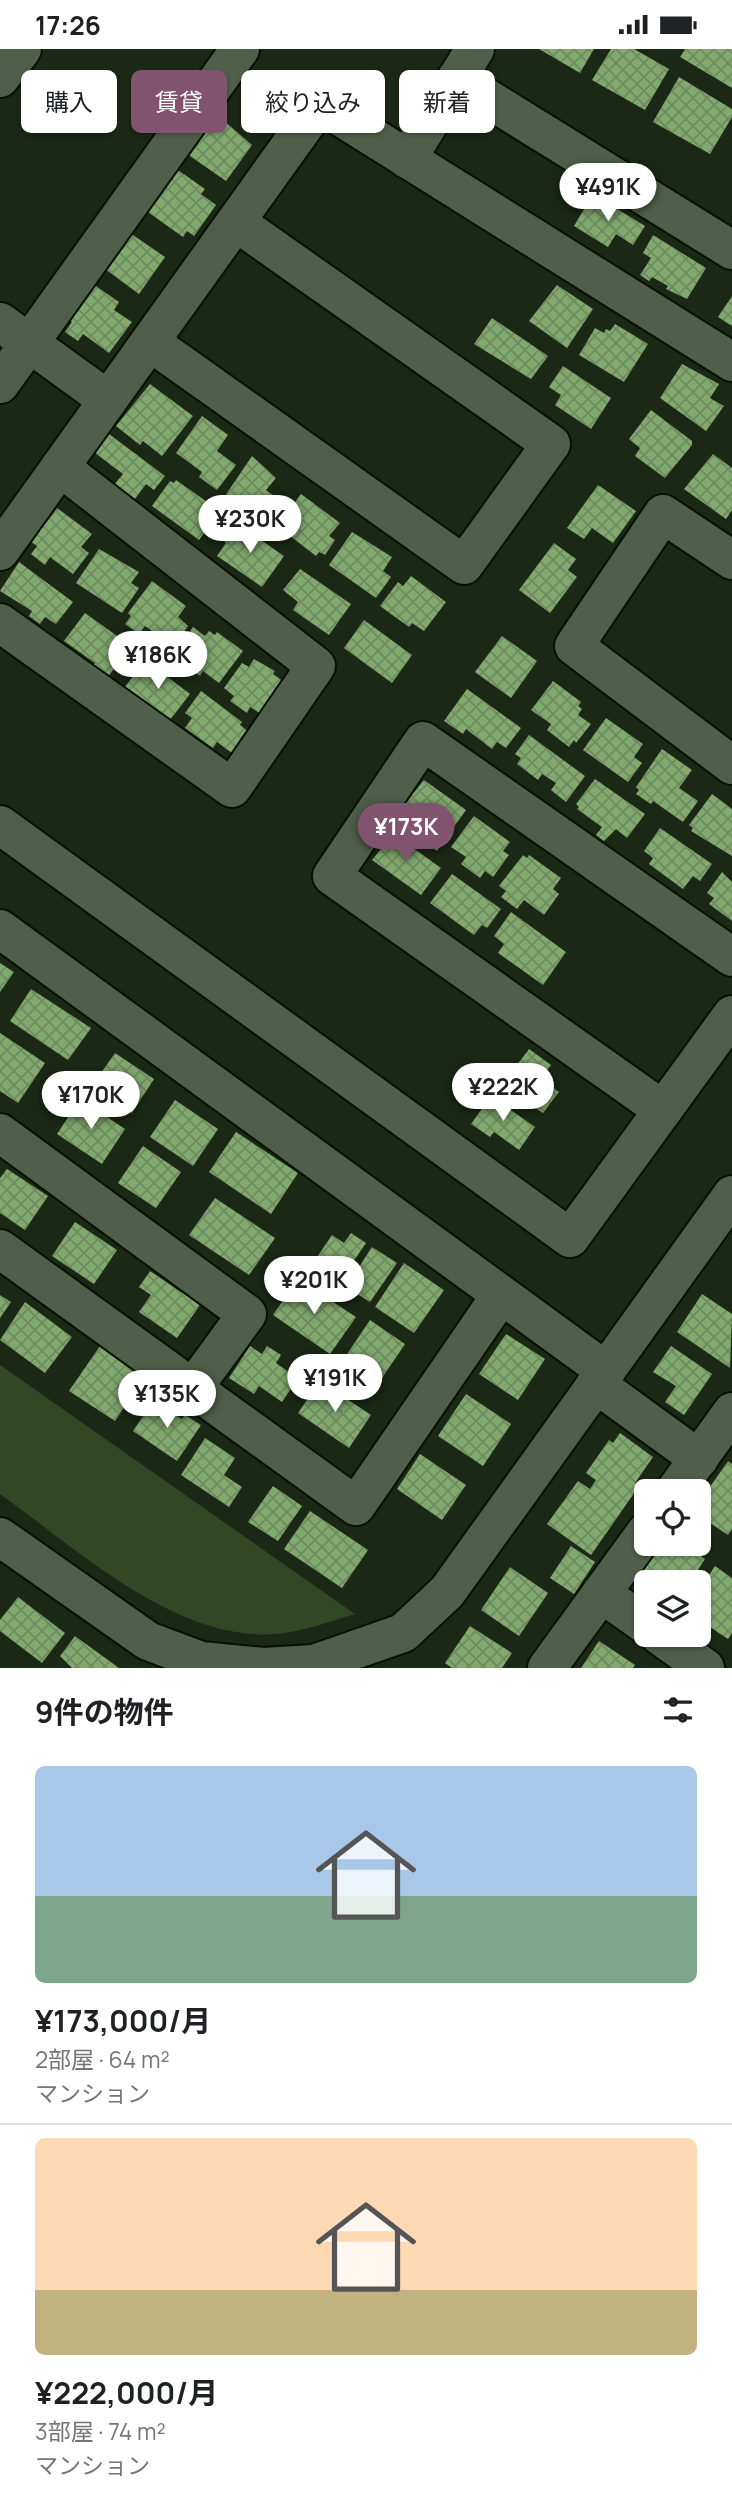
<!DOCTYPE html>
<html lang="ja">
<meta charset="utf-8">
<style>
:root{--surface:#fff;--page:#f2f2f2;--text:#202124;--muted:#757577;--line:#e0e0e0;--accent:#81536f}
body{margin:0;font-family:Manrope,"Noto Sans JP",sans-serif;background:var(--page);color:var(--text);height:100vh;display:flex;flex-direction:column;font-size:26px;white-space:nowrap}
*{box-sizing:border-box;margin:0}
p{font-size:23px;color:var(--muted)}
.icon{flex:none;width:38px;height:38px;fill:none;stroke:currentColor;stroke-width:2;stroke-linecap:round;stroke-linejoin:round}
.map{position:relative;height:1619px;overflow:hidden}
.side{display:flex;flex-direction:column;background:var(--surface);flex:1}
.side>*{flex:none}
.hud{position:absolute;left:21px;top:21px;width:691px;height:63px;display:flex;gap:14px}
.controls{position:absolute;left:634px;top:1430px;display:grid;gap:14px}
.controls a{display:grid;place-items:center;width:77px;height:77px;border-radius:10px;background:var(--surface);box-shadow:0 2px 5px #0004;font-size:35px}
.price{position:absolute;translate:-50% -60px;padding:0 16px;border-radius:24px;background:#fff;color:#222;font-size:23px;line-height:46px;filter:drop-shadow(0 2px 4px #0008)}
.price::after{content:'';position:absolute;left:50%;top:42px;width:21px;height:16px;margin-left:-10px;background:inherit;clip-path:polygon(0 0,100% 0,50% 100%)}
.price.on{background:var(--accent);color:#fff}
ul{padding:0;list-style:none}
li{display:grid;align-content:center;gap:14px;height:371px;padding:0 35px}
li+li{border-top:2px solid var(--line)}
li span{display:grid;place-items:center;height:217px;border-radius:10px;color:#555}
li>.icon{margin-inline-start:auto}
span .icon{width:126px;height:126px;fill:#fffc;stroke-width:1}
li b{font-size:30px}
h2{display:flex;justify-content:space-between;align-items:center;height:84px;padding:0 35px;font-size:30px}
.chip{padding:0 24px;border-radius:10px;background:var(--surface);box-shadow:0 2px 5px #0004;font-size:24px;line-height:63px}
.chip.on{background:var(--accent);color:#fff}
.status{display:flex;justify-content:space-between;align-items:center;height:49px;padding:0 35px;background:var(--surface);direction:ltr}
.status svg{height:19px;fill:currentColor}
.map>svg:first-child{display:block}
.green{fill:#304824}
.building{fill:url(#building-cross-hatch)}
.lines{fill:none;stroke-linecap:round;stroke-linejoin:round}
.minor-casing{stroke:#061102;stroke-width:42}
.minor{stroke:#505f49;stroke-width:38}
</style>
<div class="status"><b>17:26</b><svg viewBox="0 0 49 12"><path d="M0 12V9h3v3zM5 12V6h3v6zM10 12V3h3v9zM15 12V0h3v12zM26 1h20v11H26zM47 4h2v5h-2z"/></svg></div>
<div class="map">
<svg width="732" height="1619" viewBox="0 0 732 1619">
<defs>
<pattern id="building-cross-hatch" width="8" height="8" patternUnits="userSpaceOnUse" patternTransform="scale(1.75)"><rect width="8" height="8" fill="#81a96e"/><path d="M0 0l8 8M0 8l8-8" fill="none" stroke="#6e8b60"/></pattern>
</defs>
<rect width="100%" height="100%" fill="#1b2815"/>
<!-- green -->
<path class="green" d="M0 1316 355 1565C329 1573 304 1582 277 1585 176 1593 77 1500 0 1445Z"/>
<!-- building -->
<g class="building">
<polygon points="539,0 594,0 580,24"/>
<polygon points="611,0 634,0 669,20 645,61 592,31"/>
<polygon points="685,0 732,0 732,39 680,8"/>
<polygon points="679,28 732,60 732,68 710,105 653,73"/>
<polygon points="216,65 252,96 226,132 187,105"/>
<polygon points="175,119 205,140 201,145 216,156 194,187 187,182 183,188 145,161"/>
<polygon points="593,145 645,177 633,196 616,185 608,198 574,177"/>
<polygon points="130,184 165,208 139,245 105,220"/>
<polygon points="653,186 706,219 687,250 666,240 668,237 652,228 649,232 640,226 651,209 643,204"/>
<polygon points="93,235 119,253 114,261 132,273 109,304 83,285 78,292 65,283 72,273 68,270"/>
<polygon points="557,236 593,260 567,299 529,272"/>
<polygon points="732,247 732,277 718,268"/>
<polygon points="492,269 548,307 531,330 474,295"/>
<polygon points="615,275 648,295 624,333 579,306 595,279 604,284 606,280 610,282"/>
<polygon points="682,315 719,335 710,349 724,357 706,382 660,349"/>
<polygon points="563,317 611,349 591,380 555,356 561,346 549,338"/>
<polygon points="150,335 193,367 162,407 143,392 140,396 116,377"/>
<polygon points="651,361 692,392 692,396 665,429 635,407 640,399 629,390"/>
<polygon points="202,367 228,386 217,402 236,416 217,441 199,428 202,423 176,404"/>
<polygon points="109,385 165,427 154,441 146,435 134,451 114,436 123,425 95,404"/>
<polygon points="713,405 732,419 732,461 726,470 684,440"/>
<polygon points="252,407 276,429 266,441 285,455 272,471 266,467 263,471 241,454 239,458 225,447"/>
<polygon points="176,431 220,462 199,491 152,457 170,432 174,434"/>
<polygon points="598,436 636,462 613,494 592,479 584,490 567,479"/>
<polygon points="301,445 340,474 329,487 335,491 325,506 319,503 316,507 277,477"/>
<polygon points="57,459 92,485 81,498 89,504 73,525 50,508 45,516 31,505 37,497 31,493"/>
<polygon points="235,473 284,507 262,538 217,507 226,494 223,491"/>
<polygon points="352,483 392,508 383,522 391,528 376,549 329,516"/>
<polygon points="554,494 576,510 568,521 577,528 550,564 519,541"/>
<polygon points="99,500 139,523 131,534 139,539 122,564 76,534"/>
<polygon points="19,513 73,553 56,575 45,568 40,575 29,567 32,562 0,542"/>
<polygon points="300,520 351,555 329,586 293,561 298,553 283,541"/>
<polygon points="411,527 446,553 424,582 412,574 409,578 380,557 398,533 403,537"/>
<polygon points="152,532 186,557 178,568 188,577 176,594 166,586 163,590 145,577 139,585 125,575 131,567 128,564"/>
<polygon points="85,564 131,597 107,629 92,618 95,614 64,592"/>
<polygon points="364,571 412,606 392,634 344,599"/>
<polygon points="193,578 205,587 209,582 215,586 217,583 243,602 219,634 203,622 200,627 172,607"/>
<polygon points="502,587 537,612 511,649 475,623"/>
<polygon points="254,610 275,622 273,625 287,635 264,667 250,658 247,664 230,652 234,647 224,639 242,614 249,618"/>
<polygon points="142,615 154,624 157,620 190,645 170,671 125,638"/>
<polygon points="553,632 581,653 578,657 582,660 578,666 591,675 576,694 574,691 569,698 547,681 551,675 531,661"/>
<polygon points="467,640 521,679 506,699 497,693 492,700 466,680 463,685 444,672"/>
<polygon points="201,642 242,673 240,676 252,685 236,707 217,693 213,699 185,679 192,669 185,664"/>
<polygon points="606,669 643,695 634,708 642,714 628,733 583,701"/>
<polygon points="529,686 585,727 566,753 551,741 556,734 542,725 538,731 517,715 521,709 515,705"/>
<polygon points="662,700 692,721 679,739 698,752 683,773 653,752 651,755 636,745 639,741 636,738"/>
<polygon points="595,730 645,765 627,789 616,780 604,792 596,786 602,778 577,760 579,758 576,755"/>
<polygon points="424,731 466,761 453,779 436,767 425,782 442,795 437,802 391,772"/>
<polygon points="712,745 732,760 732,807 691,782 693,779 689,776"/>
<polygon points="474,767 510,793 503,802 509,806 493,828 485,822 480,829 461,815 466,808 451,798"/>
<polygon points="660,779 712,815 700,832 693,827 683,840 649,815 653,809 644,802"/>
<polygon points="388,781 441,819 421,846 372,811 385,795 380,791"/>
<polygon points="523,806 527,809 529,806 561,829 553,840 559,845 544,866 524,851 517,860 501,848 506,842 499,837"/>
<polygon points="722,823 732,833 732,872 709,855 714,849 707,844"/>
<polygon points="452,825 501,860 487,879 482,876 474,886 430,854"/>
<polygon points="511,863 566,903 543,936 498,904 504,895 494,887"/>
<polygon points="0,914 14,923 0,943"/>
<polygon points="31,940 91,979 68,1011 10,972"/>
<polygon points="0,984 45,1014 18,1054 0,1042"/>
<polygon points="529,1000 551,1016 541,1030 559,1043 543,1064 501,1037"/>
<polygon points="115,1004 154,1030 132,1064 92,1037"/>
<polygon points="491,1047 535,1078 519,1101 494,1083 490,1088 471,1075"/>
<polygon points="80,1050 125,1080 102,1115 57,1085"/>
<polygon points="175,1051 218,1080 193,1117 150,1088"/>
<polygon points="236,1083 298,1124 271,1165 209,1123"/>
<polygon points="143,1097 181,1123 156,1159 118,1134"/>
<polygon points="7,1120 48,1147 25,1181 0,1164 0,1129"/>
<polygon points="215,1149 275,1189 249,1226 189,1186"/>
<polygon points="75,1173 117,1201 94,1235 52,1207"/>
<polygon points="351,1184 366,1194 338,1235 311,1217 332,1186 344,1194"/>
<polygon points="372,1198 397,1214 370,1253 346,1238"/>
<polygon points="404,1214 444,1241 414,1284 375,1258"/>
<polygon points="150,1222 200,1256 177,1289 139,1263 151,1246 139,1238"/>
<polygon points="298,1230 356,1268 330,1305 273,1266"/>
<polygon points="702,1245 732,1265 730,1319 677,1283"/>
<polygon points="0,1246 11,1253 0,1269"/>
<polygon points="25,1253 72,1288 45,1324 0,1291"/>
<polygon points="370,1271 405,1295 372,1344 337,1320"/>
<polygon points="506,1285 545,1310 518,1351 479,1325"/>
<polygon points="100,1297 145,1327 115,1372 69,1342"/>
<polygon points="250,1297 262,1305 267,1297 281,1306 276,1314 298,1329 282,1353 259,1337 254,1345 229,1329"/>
<polygon points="671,1297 712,1325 684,1366 665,1353 676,1337 653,1323"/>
<polygon points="320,1332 371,1366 349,1399 298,1364"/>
<polygon points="466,1345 511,1375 483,1417 438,1387"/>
<polygon points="153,1352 182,1370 185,1366 201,1376 177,1412 133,1382"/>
<polygon points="620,1384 653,1408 635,1434 639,1437 591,1506 547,1475 578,1432 590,1440 596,1431 586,1424 609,1391 613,1394"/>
<polygon points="205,1389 235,1409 224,1426 242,1438 229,1458 181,1426"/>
<polygon points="420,1405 466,1436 442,1471 397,1440"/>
<polygon points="728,1412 732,1415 732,1480 728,1486 698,1466 698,1455"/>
<polygon points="273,1437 302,1457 278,1492 248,1473"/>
<polygon points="310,1462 368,1501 342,1539 284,1500"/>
<polygon points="657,1494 682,1494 705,1510 690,1533 646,1533 646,1539 633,1530"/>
<polygon points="571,1497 595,1513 574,1545 550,1529"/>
<polygon points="715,1517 732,1529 732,1584 728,1590 698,1570 698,1542"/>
<polygon points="510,1518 548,1544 519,1587 481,1561"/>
<polygon points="18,1548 65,1584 42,1614 0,1582 0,1571"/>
<polygon points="470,1577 512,1604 502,1619 452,1619 445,1614"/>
<polygon points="75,1587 119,1619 72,1619 60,1607"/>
<polygon points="599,1592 635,1616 633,1619 581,1619"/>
</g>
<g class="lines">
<defs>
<g id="minor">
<polyline points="0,29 22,0"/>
<polyline points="456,30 732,201"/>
<polyline points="407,110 475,0"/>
<polyline points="0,273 108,351"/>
<polyline points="150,293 464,516 551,395 236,173"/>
<polyline points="0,335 240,0"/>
<polyline points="0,502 320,55 732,313"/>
<polyline points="732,511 663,465 574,597 732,716"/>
<polyline points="0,574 232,739 316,617 60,418"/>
<polyline points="0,776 570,1189 732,966"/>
<polyline points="0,880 606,1322"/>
<polyline points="663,1061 332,827 423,692 732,908"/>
<polyline points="0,1084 247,1265 193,1339"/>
<polyline points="0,1200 356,1457 501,1246"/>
<polyline points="596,1335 699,1410"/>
<polyline points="675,1442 732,1363"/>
<polyline points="0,1488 148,1592 201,1612 263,1618 314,1615 403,1584 447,1543 732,1146"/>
<polyline points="601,1544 646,1576"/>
<polyline points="659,1586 705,1619"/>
<polyline points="547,1619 646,1483"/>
</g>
</defs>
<!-- minor casing -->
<use href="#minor" class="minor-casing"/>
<!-- minor -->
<use href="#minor" class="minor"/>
</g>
</svg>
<div class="controls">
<a><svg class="icon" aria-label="locate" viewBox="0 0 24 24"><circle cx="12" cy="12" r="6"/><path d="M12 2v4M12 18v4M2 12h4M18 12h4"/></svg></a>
<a><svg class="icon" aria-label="layers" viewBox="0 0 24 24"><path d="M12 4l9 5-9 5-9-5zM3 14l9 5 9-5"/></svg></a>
</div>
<b class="price" style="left:608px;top:174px">¥491K</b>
<b class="price" style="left:250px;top:506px">¥230K</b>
<b class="price" style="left:158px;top:642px">¥186K</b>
<b class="price on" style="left:406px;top:814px">¥173K</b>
<b class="price" style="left:503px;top:1074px">¥222K</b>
<b class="price" style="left:91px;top:1082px">¥170K</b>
<b class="price" style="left:314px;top:1267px">¥201K</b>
<b class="price" style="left:335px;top:1365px">¥191K</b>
<b class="price" style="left:167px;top:1381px">¥135K</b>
<div class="hud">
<a class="chip">購入</a>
<a class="chip on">賃貸</a>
<a class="chip">絞り込み</a>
<a class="chip">新着</a>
</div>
</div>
<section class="side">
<h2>9件の物件<svg class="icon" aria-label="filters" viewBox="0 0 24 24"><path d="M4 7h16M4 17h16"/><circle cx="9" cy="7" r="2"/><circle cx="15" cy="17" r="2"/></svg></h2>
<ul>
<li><span style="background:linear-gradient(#a9c7e8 60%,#7fa58c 0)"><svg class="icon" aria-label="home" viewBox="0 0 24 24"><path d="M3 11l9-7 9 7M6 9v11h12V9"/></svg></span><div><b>¥173,000/月</b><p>2部屋 · 64 m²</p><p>マンション</p></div></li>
<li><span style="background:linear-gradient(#ffd9b3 70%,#c2b280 0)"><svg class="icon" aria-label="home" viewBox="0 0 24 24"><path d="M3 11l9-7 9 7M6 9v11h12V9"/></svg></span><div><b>¥222,000/月</b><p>3部屋 · 74 m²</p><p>マンション</p></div></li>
</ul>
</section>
